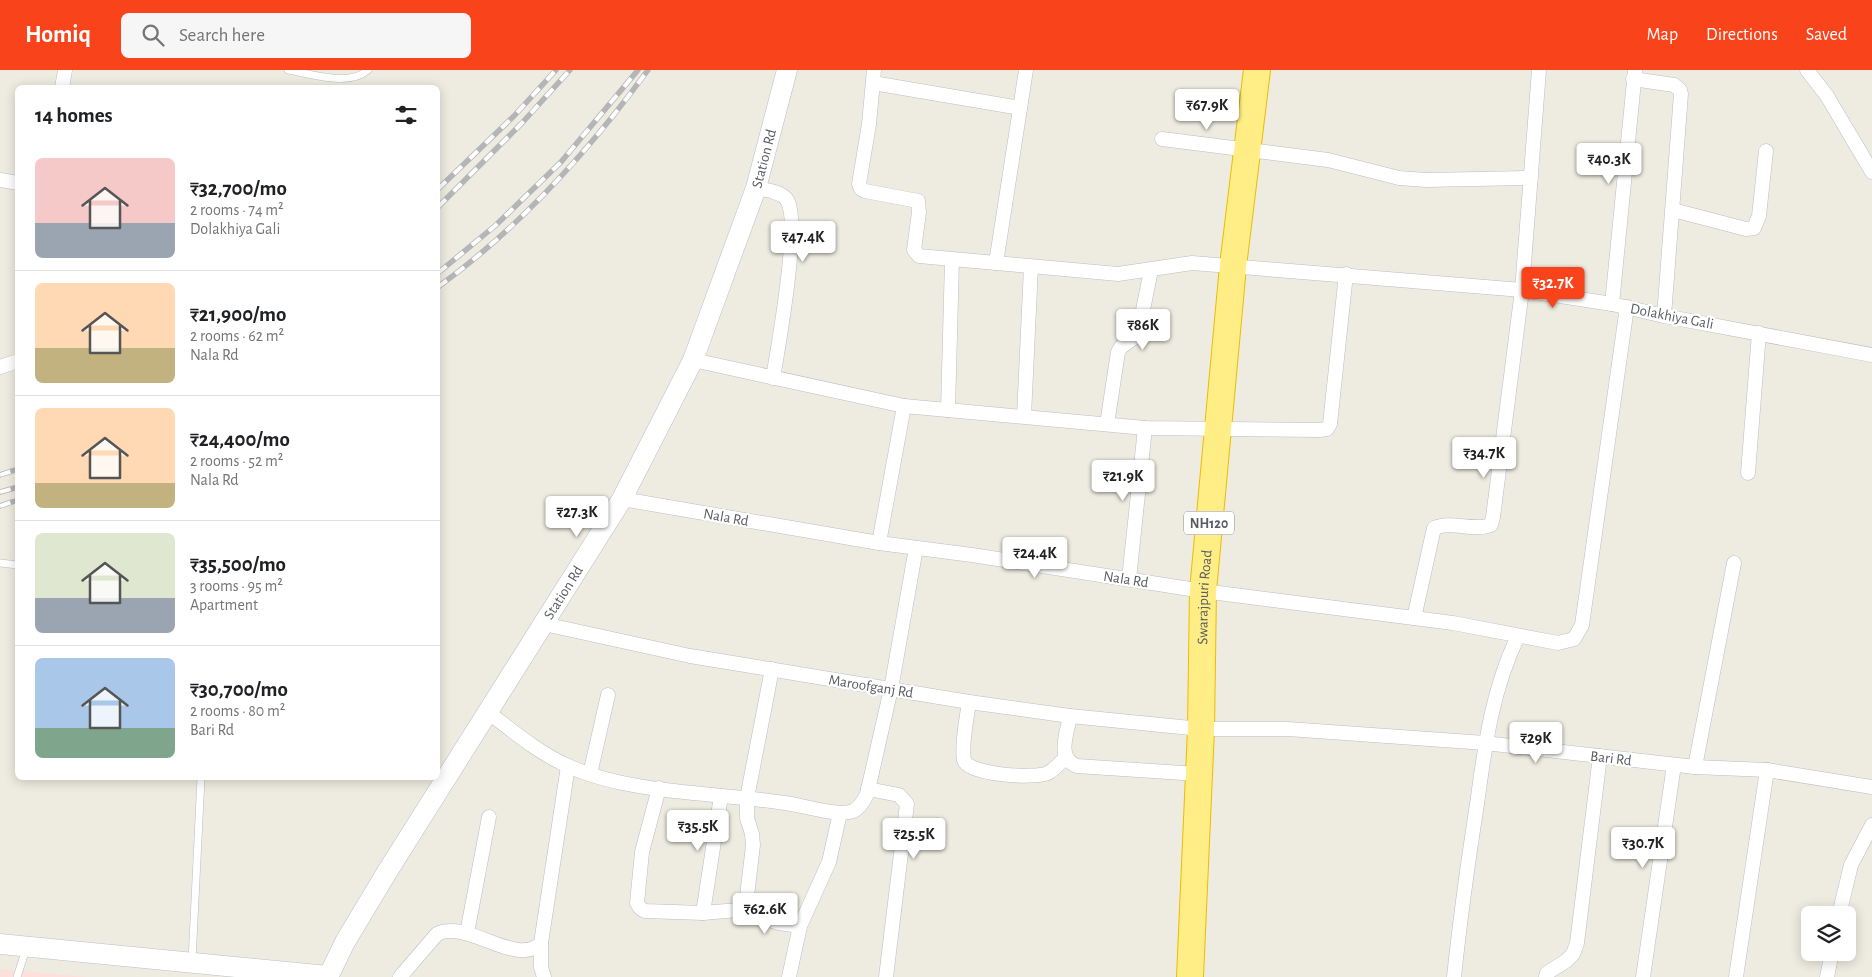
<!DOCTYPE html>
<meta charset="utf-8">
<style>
:root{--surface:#fff;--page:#f6f6f6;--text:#202124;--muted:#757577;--line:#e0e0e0;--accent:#f9431b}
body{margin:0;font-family:"Alegreya Sans",sans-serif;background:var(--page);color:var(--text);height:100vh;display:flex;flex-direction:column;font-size:19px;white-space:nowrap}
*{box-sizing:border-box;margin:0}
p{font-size:16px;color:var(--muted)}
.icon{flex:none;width:28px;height:28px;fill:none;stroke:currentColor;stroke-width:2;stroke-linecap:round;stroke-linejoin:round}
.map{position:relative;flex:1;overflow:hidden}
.sheet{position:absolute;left:15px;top:15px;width:425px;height:695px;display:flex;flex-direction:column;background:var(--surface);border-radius:8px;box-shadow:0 2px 12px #0003}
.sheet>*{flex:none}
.tools{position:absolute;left:1801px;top:836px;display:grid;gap:10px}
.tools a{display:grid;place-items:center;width:55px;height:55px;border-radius:8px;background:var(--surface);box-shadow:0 2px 12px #0003;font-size:25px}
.price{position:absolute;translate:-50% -42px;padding:0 11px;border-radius:5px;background:#fff;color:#222;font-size:16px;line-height:32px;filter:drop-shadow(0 1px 2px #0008)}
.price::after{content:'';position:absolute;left:50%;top:30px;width:15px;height:11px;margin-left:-8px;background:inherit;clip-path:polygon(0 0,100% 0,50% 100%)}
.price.on{background:var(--accent);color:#fff}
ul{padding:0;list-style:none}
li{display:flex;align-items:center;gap:15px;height:125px;padding:0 20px}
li+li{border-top:1px solid var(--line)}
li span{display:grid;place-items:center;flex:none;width:140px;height:100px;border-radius:8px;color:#555}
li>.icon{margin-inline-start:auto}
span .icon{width:60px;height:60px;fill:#fffc;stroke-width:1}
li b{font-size:21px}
h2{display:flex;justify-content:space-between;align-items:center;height:60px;padding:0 20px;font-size:21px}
header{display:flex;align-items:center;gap:30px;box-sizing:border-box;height:70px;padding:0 25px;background:var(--accent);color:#fff}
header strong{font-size:24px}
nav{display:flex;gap:28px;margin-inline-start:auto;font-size:18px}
.search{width:350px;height:45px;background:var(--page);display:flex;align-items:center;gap:12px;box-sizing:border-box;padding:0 18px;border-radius:8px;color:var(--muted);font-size:19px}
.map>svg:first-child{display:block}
.medical{fill:#fde0d9}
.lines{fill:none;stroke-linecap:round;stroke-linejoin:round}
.lane-casing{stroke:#bbbdc3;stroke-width:8}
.street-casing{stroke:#bbbdc3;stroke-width:15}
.secondary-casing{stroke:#bbbec5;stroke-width:21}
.highway-casing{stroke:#edbc00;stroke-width:28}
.lane{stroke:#fff;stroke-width:7}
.street{stroke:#fff;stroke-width:14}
.secondary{stroke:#fff;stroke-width:20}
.highway{stroke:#ffed85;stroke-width:26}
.rail-casing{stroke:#b4b5b6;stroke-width:5.5}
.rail{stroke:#fff;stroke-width:4;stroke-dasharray:11;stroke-linecap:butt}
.labels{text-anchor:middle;stroke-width:4.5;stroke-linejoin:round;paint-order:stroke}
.shield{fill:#fff;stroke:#8b8d92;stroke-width:1}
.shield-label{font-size:14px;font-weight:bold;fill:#595c63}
.street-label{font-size:15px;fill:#595c63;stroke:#fff}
</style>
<header>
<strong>Homiq</strong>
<div class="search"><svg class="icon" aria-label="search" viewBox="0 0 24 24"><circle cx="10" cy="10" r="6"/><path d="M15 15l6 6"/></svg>Search here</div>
<nav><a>Map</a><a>Directions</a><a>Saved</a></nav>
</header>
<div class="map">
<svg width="1872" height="907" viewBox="0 0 1872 907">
<rect width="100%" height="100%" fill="#eeece0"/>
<!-- medical -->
<polygon class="medical" points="0,899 88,907 0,907"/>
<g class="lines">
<defs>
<g id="lane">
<path d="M288 0C312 4 349 17 368 0"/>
<polyline points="0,493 18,495"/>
<polyline points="192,891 201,708"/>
<polyline points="17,907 26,879"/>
</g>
<g id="street">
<polyline points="874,0 869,54 859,114 861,119 865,121 918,131 919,142 914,180 919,186 1118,204 1192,193 1522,220 1612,234 1664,246 1872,285"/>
<polyline points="1807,0 1827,26 1872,102"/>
<polyline points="1633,9 1674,15 1680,20 1681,24 1664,246"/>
<polyline points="873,13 1020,38"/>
<polyline points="62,18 65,0"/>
<polyline points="1162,69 1328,90 1399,108 1426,110 1531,108"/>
<polyline points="0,110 18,113"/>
<path d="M756 118C765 120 781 121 787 130 801 151 778 278 773 308"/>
<polyline points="1673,140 1746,159 1754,158 1759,146 1766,81"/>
<polyline points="996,193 1026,0"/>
<polyline points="1612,234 1635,1"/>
<polyline points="693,290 904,336 1145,358 1320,360 1327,359 1330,354 1346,204"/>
<polyline points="0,297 18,291"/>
<polyline points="948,340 952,190"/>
<polyline points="1024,346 1031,197"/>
<polyline points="1107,354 1118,282 1121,277 1138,265 1151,200"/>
<polyline points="1748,403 1759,263"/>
<polyline points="622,429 879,473 972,485 1203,521 1453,553 1558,573 1574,569 1582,555 1627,237"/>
<polyline points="879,473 904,336"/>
<polyline points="1129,509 1145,358"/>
<path d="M1414 548 1434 458C1452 450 1473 462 1491 455L1493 447 1522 220 1539 0"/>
<polyline points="544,554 690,586 969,632 1070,646 1201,659 1288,659 1485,673 1695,697 1767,700 1872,717"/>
<path d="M969 632C967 647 961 675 964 690 968 705 1035 709 1048 703 1054 700 1060 693 1065 688"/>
<path d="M489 643C514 662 539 683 568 696 633 725 715 722 785 733 802 735 837 747 853 741 860 738 864 730 867 724L891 619 916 478"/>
<path d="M1070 646C1067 664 1056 688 1077 696L1198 704"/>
<polyline points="1695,697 1734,493"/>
<polyline points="590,704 608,625"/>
<polyline points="659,718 642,782 637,833 640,838 645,841 703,843 738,840 747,826 753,775 752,764 747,748 747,728 772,599"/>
<polyline points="868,719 899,725 907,734 886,907"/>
<polyline points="738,840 779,853 800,856"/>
<polyline points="703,843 721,726"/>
<polyline points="1839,845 1851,795 1872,755"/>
<polyline points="467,863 489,747"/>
<polyline points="541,873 541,897 544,907"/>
<path d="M400 907 437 864C468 849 517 898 541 873L568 696"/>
<polyline points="789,907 800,856 829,792 840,743"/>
<path d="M1454 907C1460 849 1468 792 1477 734 1485 675 1492 620 1518 566"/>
<polyline points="1546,907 1547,903 1566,891 1573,884 1577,873 1600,686"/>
<polyline points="1643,907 1674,695"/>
<polyline points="1736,907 1767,700"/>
<polyline points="1827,907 1832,882"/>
</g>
<g id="secondary">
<polyline points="0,874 328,906"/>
<path id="s1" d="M328 907 345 872 387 802 622 429 693 290 756 118 787 0"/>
</g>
<g id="highway">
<path id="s2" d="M1190 907 1201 659 1203 521 1233 196 1257 0"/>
</g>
</defs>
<!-- lane casing -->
<use href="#lane" class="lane-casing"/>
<!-- street casing -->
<use href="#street" class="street-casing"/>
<!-- secondary casing -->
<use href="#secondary" class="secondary-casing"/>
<!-- highway casing -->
<use href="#highway" class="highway-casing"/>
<!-- lane -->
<use href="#lane" class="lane"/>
<!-- street -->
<use href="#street" class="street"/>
<!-- secondary -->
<use href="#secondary" class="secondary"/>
<!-- highway -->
<use href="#highway" class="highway"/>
<defs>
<g id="rail">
<polyline points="438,119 514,46 556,0"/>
<polyline points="438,137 522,53 570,0"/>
<polyline points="438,203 496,155 561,92 638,0"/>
<path d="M438 217C519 158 589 81 648 0"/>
<polyline points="0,405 18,399"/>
<polyline points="0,422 18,417"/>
<polyline points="0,436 18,430"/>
</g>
</defs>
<!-- rail casing -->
<use href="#rail" class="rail-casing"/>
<!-- rail -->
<use href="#rail" class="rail"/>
</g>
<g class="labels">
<!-- shield labels -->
<rect class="shield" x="1184" y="441.5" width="50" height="23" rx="4"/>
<g class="shield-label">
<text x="1209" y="458">NH120</text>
</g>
<!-- street labels -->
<g class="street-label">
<text dy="5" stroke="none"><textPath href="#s1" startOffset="931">Station Rd</textPath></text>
<text transform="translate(1672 246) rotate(11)" y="5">Dolakhiya Gali</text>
<text transform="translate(726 447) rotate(10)" y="5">Nala Rd</text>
<text transform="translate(1126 509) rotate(9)" y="5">Nala Rd</text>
<text dy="5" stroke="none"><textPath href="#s1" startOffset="451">Station Rd</textPath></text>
<text dy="5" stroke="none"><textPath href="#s2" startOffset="380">Swarajpuri Road</textPath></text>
<text transform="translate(871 616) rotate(9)" y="5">Maroofganj Rd</text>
<text transform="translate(1611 688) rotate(7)" y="5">Bari Rd</text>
</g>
</g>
</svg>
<div class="tools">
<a><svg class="icon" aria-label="layers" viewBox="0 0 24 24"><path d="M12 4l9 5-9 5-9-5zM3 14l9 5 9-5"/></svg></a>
</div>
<b class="price" style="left:1207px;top:61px">₹67.9K</b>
<b class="price" style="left:1609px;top:115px">₹40.3K</b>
<b class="price" style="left:803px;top:193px">₹47.4K</b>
<b class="price on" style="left:1553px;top:239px">₹32.7K</b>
<b class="price" style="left:1143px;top:281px">₹86K</b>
<b class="price" style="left:1484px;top:409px">₹34.7K</b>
<b class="price" style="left:1123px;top:432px">₹21.9K</b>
<b class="price" style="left:577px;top:468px">₹27.3K</b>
<b class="price" style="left:1035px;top:509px">₹24.4K</b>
<b class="price" style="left:1536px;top:694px">₹29K</b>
<b class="price" style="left:698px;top:782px">₹35.5K</b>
<b class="price" style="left:914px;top:790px">₹25.5K</b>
<b class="price" style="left:1643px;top:799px">₹30.7K</b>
<b class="price" style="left:765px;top:865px">₹62.6K</b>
<section class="sheet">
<h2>14 homes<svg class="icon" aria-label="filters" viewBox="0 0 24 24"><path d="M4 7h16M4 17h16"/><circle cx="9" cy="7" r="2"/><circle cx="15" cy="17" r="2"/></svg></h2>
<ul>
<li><span style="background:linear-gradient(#f6c9c9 65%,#9aa5b1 0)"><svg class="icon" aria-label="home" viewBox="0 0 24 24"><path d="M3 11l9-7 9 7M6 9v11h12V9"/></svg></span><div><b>₹32,700/mo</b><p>2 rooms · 74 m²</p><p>Dolakhiya Gali</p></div></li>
<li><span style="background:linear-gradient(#ffd9b3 65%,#c2b280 0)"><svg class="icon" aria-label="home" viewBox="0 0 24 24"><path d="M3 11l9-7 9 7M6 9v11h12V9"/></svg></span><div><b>₹21,900/mo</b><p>2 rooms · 62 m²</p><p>Nala Rd</p></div></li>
<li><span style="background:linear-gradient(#ffd9b3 75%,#c2b280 0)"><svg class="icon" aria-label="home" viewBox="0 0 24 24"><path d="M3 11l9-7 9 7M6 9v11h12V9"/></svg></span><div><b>₹24,400/mo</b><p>2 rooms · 52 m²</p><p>Nala Rd</p></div></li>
<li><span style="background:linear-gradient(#dfe7d0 65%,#9aa5b1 0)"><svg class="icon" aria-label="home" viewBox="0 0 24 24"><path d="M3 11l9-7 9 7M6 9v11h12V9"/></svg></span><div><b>₹35,500/mo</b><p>3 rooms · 95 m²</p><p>Apartment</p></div></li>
<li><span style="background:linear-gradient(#a9c7e8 70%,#7fa58c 0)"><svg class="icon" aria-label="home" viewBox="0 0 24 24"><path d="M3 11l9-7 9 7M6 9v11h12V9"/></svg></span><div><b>₹30,700/mo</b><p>2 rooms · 80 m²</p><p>Bari Rd</p></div></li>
</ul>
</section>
</div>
